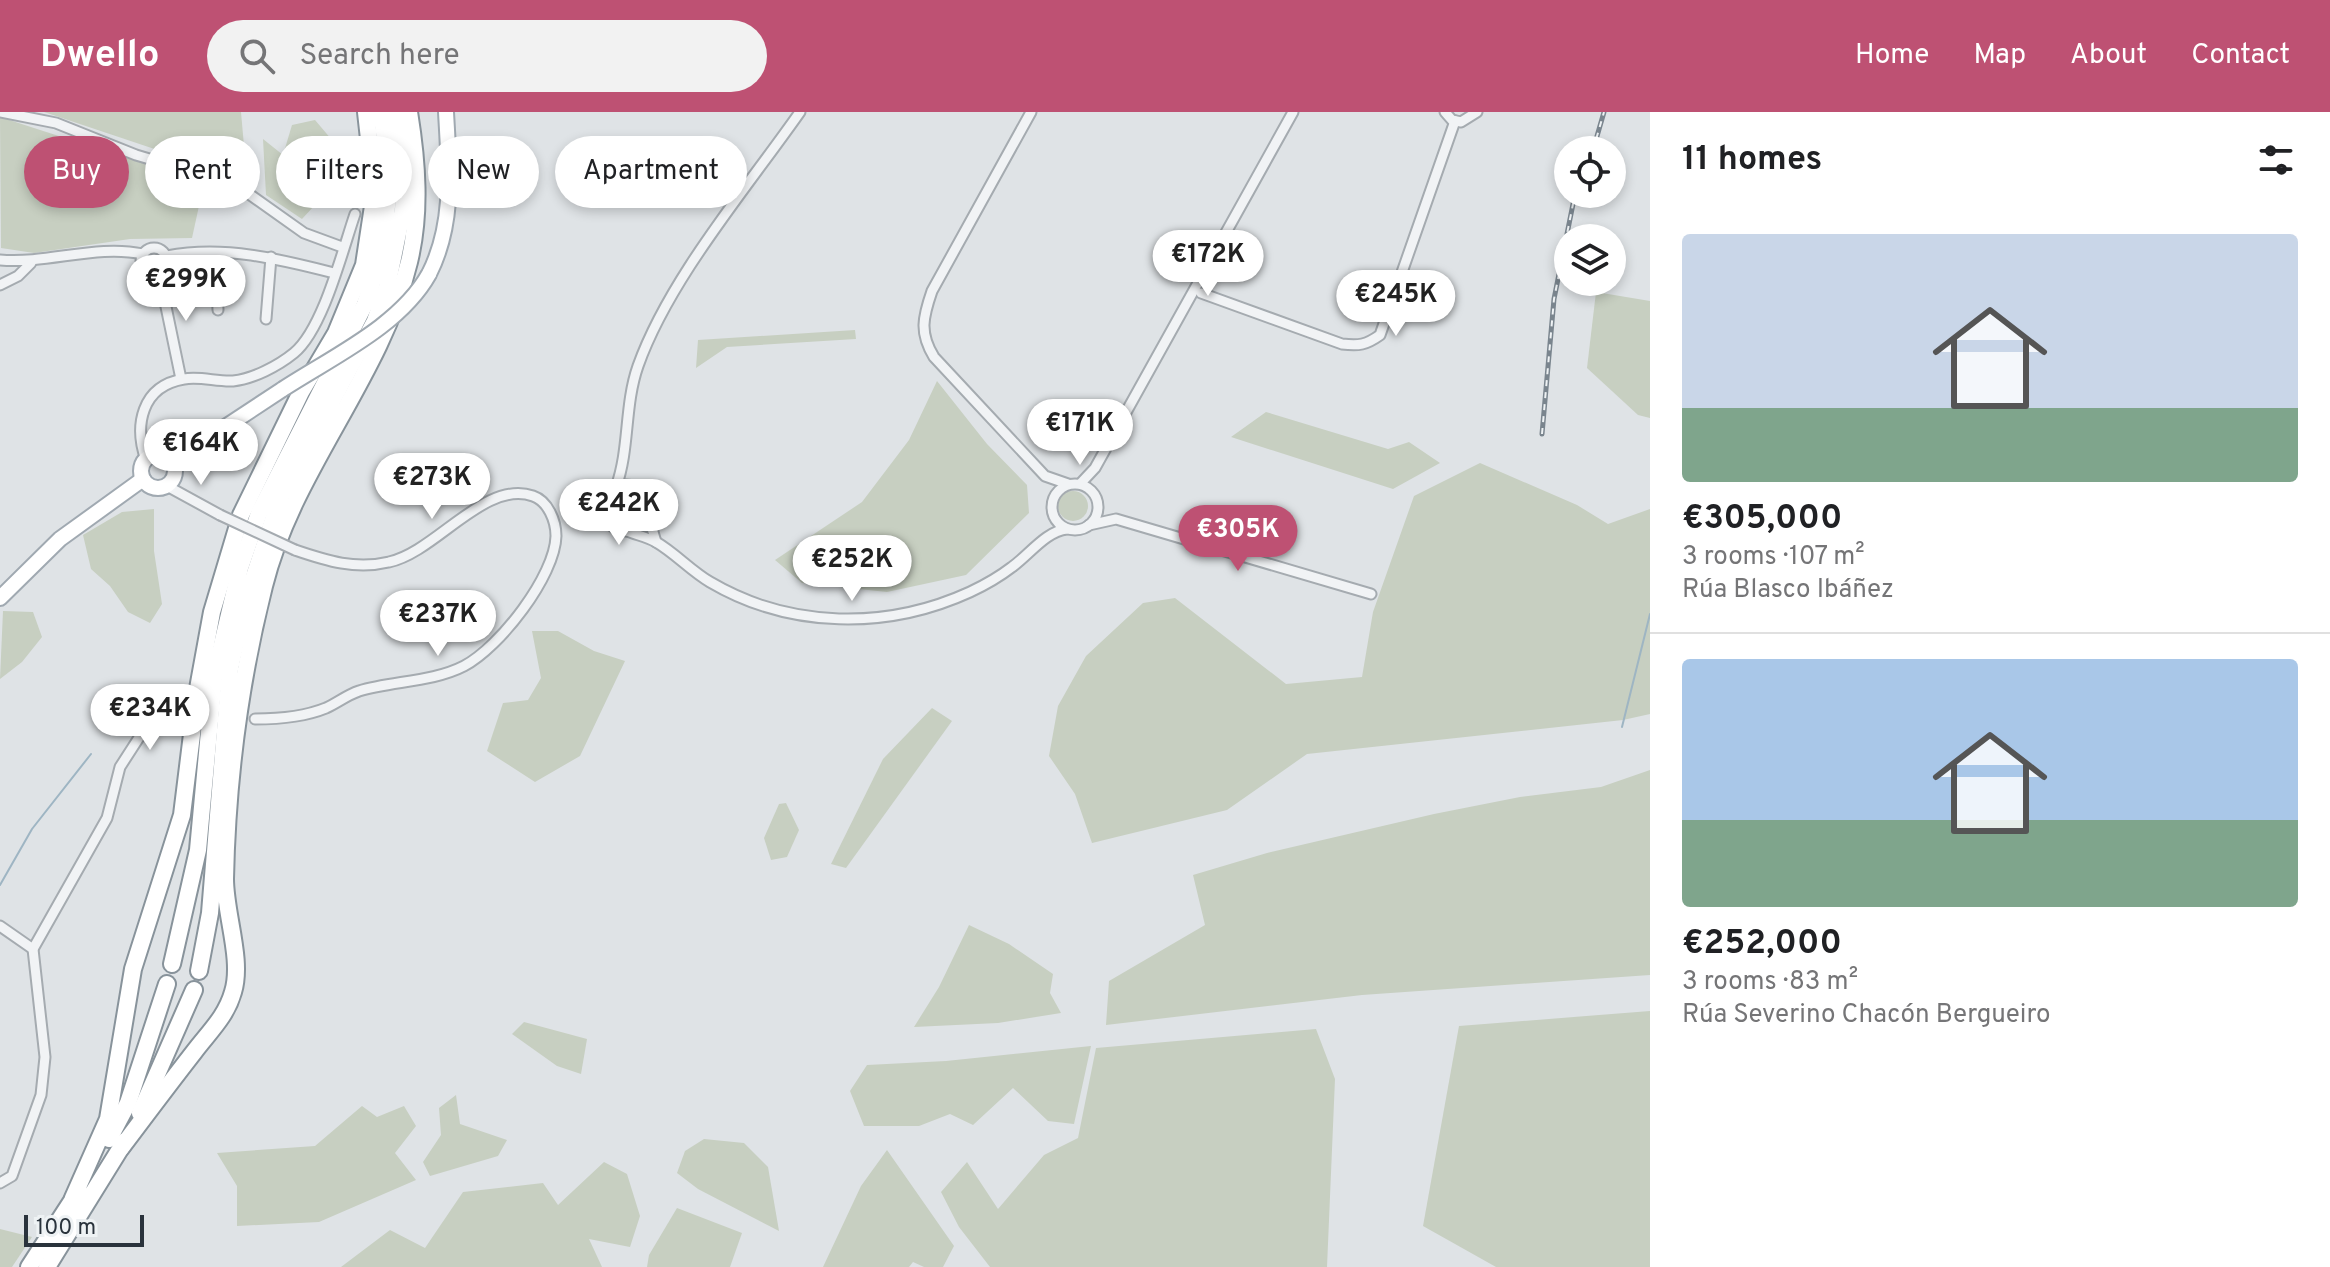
<!DOCTYPE html>
<meta charset="utf-8">
<style>
:root{--surface:#fff;--page:#f2f2f2;--text:#202124;--muted:#757577;--line:#e0e0e0;--accent:#be5173}
body{margin:0;font-family:Overpass,sans-serif;background:var(--page);color:var(--text);height:100vh;display:flex;flex-direction:column;font-size:30px;white-space:nowrap}
*{box-sizing:border-box;margin:0}
p{font-size:26px;color:var(--muted)}
.icon{flex:none;width:44px;height:44px;fill:none;stroke:currentColor;stroke-width:2;stroke-linecap:round;stroke-linejoin:round}
.map{position:relative;flex:1;overflow:hidden}
.panel{display:flex;flex-direction:column;background:var(--surface);width:680px}
.panel>*{flex:none}
.banner{position:absolute;left:24px;top:24px;width:760px;height:72px;display:flex;gap:16px}
.tools{position:absolute;left:1554px;top:24px;display:grid;gap:16px}
.tools a{display:grid;place-items:center;width:72px;height:72px;border-radius:50%;background:var(--surface);box-shadow:0 4px 12px #0003;font-size:40px}
.scale{position:absolute;left:24px;bottom:20px;width:120px;box-sizing:border-box;padding-left:8px;border:4px solid #2a333c;border-top:0;font-size:22px;line-height:28px;white-space:nowrap;color:#2a333c;-webkit-text-stroke:6px #eef2f4;paint-order:stroke}
.price{position:absolute;translate:-50% -68px;padding:0 18px;border-radius:28px;background:#fff;color:#222;font-size:26px;line-height:52px;filter:drop-shadow(0 2px 4px #0008)}
.price::after{content:'';position:absolute;left:50%;top:48px;width:24px;height:18px;margin-left:-12px;background:inherit;clip-path:polygon(0 0,100% 0,50% 100%)}
.price.on{background:var(--accent);color:#fff}
ul{padding:0;list-style:none}
li{display:grid;align-content:center;gap:16px;height:424px;padding:0 32px}
li+li{border-top:2px solid var(--line)}
li span{display:grid;place-items:center;height:248px;border-radius:8px;color:#555}
li>.icon{margin-inline-start:auto}
span .icon{width:144px;height:144px;fill:#fffc;stroke-width:1}
li b{font-size:34px}
h2{display:flex;justify-content:space-between;align-items:center;height:96px;padding:0 32px;font-size:34px}
.pill{padding:0 28px;border-radius:36px;background:var(--surface);box-shadow:0 4px 12px #0003;font-size:28px;line-height:72px}
.pill.on{background:var(--accent);color:#fff}
header{display:flex;align-items:center;gap:48px;box-sizing:border-box;height:112px;padding:0 40px;background:var(--accent);color:#fff}
header strong{font-size:38px}
nav{display:flex;gap:44px;margin-inline-start:auto;font-size:28px}
.search{width:560px;height:72px;background:var(--page);display:flex;align-items:center;gap:20px;box-sizing:border-box;padding:0 28px;border-radius:44px;color:var(--muted);font-size:30px}
main{display:flex;flex:1;min-height:0}
.map>svg:first-child{display:block}
.green{fill:#c7cfc1}
.lines{fill:none;stroke-linecap:round;stroke-linejoin:round}
.stream{stroke:#9eb5c3;stroke-width:2}
.minor-tunnel{stroke:#bbc0c4;stroke-width:9;stroke-dasharray:9 4.5;stroke-linecap:butt}
.minor-casing{stroke:#a5abb0;stroke-width:13}
.primary-casing{stroke:#a0a9b1;stroke-width:18}
.motorway-casing{stroke:#88939b;stroke-width:20}
.minor{stroke:#f1f3f5;stroke-width:9}
.primary{stroke:#fff;stroke-width:14}
.motorway{stroke:#fff;stroke-width:16}
.rail-casing{stroke:#7a858e;stroke-width:5}
.rail{stroke:#eef2f4;stroke-width:2;stroke-dasharray:6;stroke-linecap:butt}
.minor-bridge-casing{stroke:#a5abb0;stroke-width:13;stroke-linecap:butt}
.primary-bridge-casing{stroke:#a0a9b1;stroke-width:18;stroke-linecap:butt}
.minor-bridge{stroke:#f1f3f5;stroke-width:9}
.primary-bridge{stroke:#fff;stroke-width:14}
</style>
<header>
<strong>Dwello</strong>
<div class="search"><svg class="icon" aria-label="search" viewBox="0 0 24 24"><circle cx="10" cy="10" r="6"/><path d="M15 15l6 6"/></svg>Search here</div>
<nav><a>Home</a><a>Map</a><a>About</a><a>Contact</a></nav>
</header>
<main>
<div class="map">
<svg width="1650" height="1155" viewBox="0 0 1650 1155">
<rect width="100%" height="100%" fill="#dfe3e6"/>
<!-- green -->
<g class="green">
<polygon points="44,0 241,0 247,68"/>
<polygon points="0,5 204,71 192,126 130,127 34,141 1,136"/>
<polygon points="315,8 343,41 331,67 310,64 307,77 314,94 302,107 266,83 263,27 283,43 292,13"/>
<polygon points="1596,180 1650,189 1650,306 1638,303 1587,256"/>
<polygon points="855,218 856,227 727,235 696,256 698,228"/>
<polygon points="937,269 987,332 1027,373 1029,401 966,463 887,480 802,471 775,448 862,390 909,328"/>
<polygon points="1266,300 1388,337 1409,330 1440,351 1393,377 1231,325"/>
<polygon points="1480,351 1577,393 1608,412 1650,397 1650,602 1623,608 1307,642 1227,698 1092,731 1075,682 1049,644 1058,594 1086,544 1143,491 1175,486 1286,572 1362,565 1373,500 1414,384"/>
<circle cx="1073" cy="394" r="15"/>
<circle cx="626" cy="396" r="14"/>
<polygon points="154,397 154,439 162,492 150,511 128,500 110,474 91,457 83,423 122,400"/>
<polygon points="3,499 33,500 42,525 22,550 0,567"/>
<polygon points="532,519 558,519 594,539 625,549 580,644 535,670 487,639 503,591 528,588 541,566"/>
<polygon points="932,596 952,609 846,756 831,752 883,647"/>
<polygon points="1650,658 1650,863 1362,883 1106,913 1109,869 1205,813 1193,763 1267,741 1434,702 1520,685 1601,675"/>
<polygon points="786,691 799,718 787,745 771,748 764,726 779,692"/>
<polygon points="969,813 1009,832 1053,862 1050,881 1061,901 998,911 914,915 939,875"/>
<polygon points="1650,899 1650,1155 1496,1155 1423,1114 1459,914"/>
<polygon points="524,910 587,927 581,962 557,954 512,922"/>
<polygon points="1316,917 1335,967 1327,1155 990,1155 959,1115 941,1080 967,1050 998,1097 1044,1043 1078,1026 1096,936"/>
<polygon points="1091,934 1074,1012 1048,1009 1013,976 973,1013 950,1002 919,1014 864,1014 850,979 867,953 946,949"/>
<polygon points="456,983 460,1012 507,1028 498,1044 430,1064 423,1050 441,1023 439,996"/>
<polygon points="362,994 377,1005 404,994 416,1014 395,1041 416,1068 319,1110 237,1114 237,1074 217,1041 315,1034"/>
<polygon points="704,1027 744,1031 768,1055 779,1119 698,1077 677,1061 685,1039"/>
<polygon points="887,1038 954,1134 943,1155 924,1155 913,1150 909,1155 823,1155 861,1074"/>
<polygon points="604,1050 627,1062 640,1104 630,1135 589,1127 602,1155 341,1155 390,1118 425,1136 463,1080 543,1071 558,1093"/>
<polygon points="677,1096 742,1121 730,1155 647,1155 649,1143"/>
<polygon points="0,1117 32,1125 12,1155 0,1155"/>
</g>
<g class="lines">
<!-- stream -->
<g class="stream">
<polyline points="1622,615 1650,502"/>
<polyline points="0,773 32,717 91,642"/>
</g>
<!-- minor-tunnel -->
<polyline class="minor-tunnel" points="168,590 197,596"/>
<defs>
<g id="minor">
<polyline points="1,0 56,11 136,43 224,69 249,82 304,121 342,135"/>
<path d="M1031 0 932 179C923 205 919 221 934 245L1045 364 1068 372"/>
<polyline points="1445,0 1452,8 1461,10 1477,0"/>
<circle cx="154" cy="149" r="13"/>
<polyline points="216,141 218,198"/>
<path d="M167 144C224 133 279 147 334 161"/>
<path d="M0 148C49 152 96 132 143 142"/>
<polyline points="159,161 181,267"/>
<polyline points="0,173 18,164 31,151"/>
<path d="M1201 181 1342 232C1359 234 1366 233 1380 223L1455 9"/>
<polyline points="266,207 271,145"/>
<path d="M146 348C134 314 141 274 184 267 200 264 217 270 233 269 253 267 278 254 294 241 323 217 342 140 355 102"/>
<circle cx="1075" cy="395" r="23"/>
<polyline points="1080,372 1095,356 1293,0"/>
<circle cx="626" cy="396" r="23"/>
<polyline points="167,374 220,403"/>
<path d="M616 375C630 336 624 294 638 254 669 167 746 77 800 0"/>
<polyline points="581,381 588,383"/>
<polyline points="648,403 656,430"/>
<polyline points="1089,413 1116,407 1371,482"/>
<path d="M627 419C637 423 647 425 656 430 675 441 691 459 710 470 790 517 887 518 970 480 985 473 999 465 1012 455 1029 443 1046 419 1067 417"/>
<path d="M255 607C279 607 304 605 326 596 337 591 347 583 359 579 392 569 433 570 464 554 500 535 555 464 556 424 556 409 548 389 533 384 485 367 436 440 389 450 356 458 327 449 295 438"/>
<polyline points="0,814 33,837"/>
<polyline points="0,1071 12,1064 41,983 45,945 33,837 107,706 120,655 160,593 168,590"/>
</g>
<g id="primary">
<path d="M429 162C455 111 449 56 446 0"/>
<circle cx="158" cy="359" r="17"/>
<polyline points="172,350 283,277"/>
<polyline points="0,486 60,427 143,367"/>
</g>
<g id="motorway">
<path d="M172 852 198 738 214 566 240 456 259 401 365 192C390 123 393 72 381 0"/>
<polyline points="199,859 210,801 230,557 243,497 281,384 375,209 387,175 403,97 404,62 396,0"/>
<polyline points="140,1001 194,878"/>
<polyline points="109,1027 128,991 167,872"/>
<path d="M121 1036C145 1004 169 972 194 940 209 920 226 905 233 880 243 848 225 802 225 767 227 668 240 569 264 474 293 357 381 266 409 150 421 101 417 49 409 0"/>
<polyline points="73,1086 108,1007 133,857 182,703 197,582 212,500 241,403 301,280 336,221 364,153 375,81 366,0"/>
<polyline points="29,1155 79,1078"/>
<polyline points="47,1155 125,1029"/>
</g>
</defs>
<!-- minor casing -->
<use href="#minor" class="minor-casing"/>
<!-- primary casing -->
<use href="#primary" class="primary-casing"/>
<!-- motorway casing -->
<use href="#motorway" class="motorway-casing"/>
<!-- minor -->
<use href="#minor" class="minor"/>
<!-- primary -->
<use href="#primary" class="primary"/>
<!-- motorway -->
<use href="#motorway" class="motorway"/>
<defs>
<g id="rail">
<polyline points="1593,38 1604,0"/>
<polyline points="1542,322 1554,187 1575,82"/>
</g>
</defs>
<!-- rail casing -->
<use href="#rail" class="rail-casing"/>
<!-- rail -->
<use href="#rail" class="rail"/>
<defs>
<polyline id="minor-bridge" points="220,403 295,438"/>
<path id="primary-bridge" d="M283 277C332 245 400 214 429 162"/>
</defs>
<!-- minor-bridge casing -->
<use href="#minor-bridge" class="minor-bridge-casing"/>
<!-- primary-bridge casing -->
<use href="#primary-bridge" class="primary-bridge-casing"/>
<!-- minor-bridge -->
<use href="#minor-bridge" class="minor-bridge"/>
<!-- primary-bridge -->
<use href="#primary-bridge" class="primary-bridge"/>
</g>
</svg>
<div class="tools">
<a><svg class="icon" aria-label="locate" viewBox="0 0 24 24"><circle cx="12" cy="12" r="6"/><path d="M12 2v4M12 18v4M2 12h4M18 12h4"/></svg></a>
<a><svg class="icon" aria-label="layers" viewBox="0 0 24 24"><path d="M12 4l9 5-9 5-9-5zM3 14l9 5 9-5"/></svg></a>
</div>
<div class="scale">100 m</div>
<b class="price" style="left:1208px;top:186px">€172K</b>
<b class="price" style="left:186px;top:211px">€299K</b>
<b class="price" style="left:1396px;top:226px">€245K</b>
<b class="price" style="left:1080px;top:355px">€171K</b>
<b class="price" style="left:201px;top:375px">€164K</b>
<b class="price" style="left:432px;top:409px">€273K</b>
<b class="price" style="left:619px;top:435px">€242K</b>
<b class="price on" style="left:1238px;top:461px">€305K</b>
<b class="price" style="left:852px;top:491px">€252K</b>
<b class="price" style="left:438px;top:546px">€237K</b>
<b class="price" style="left:150px;top:640px">€234K</b>
<div class="banner">
<a class="pill on">Buy</a>
<a class="pill">Rent</a>
<a class="pill">Filters</a>
<a class="pill">New</a>
<a class="pill">Apartment</a>
</div>
</div>
<section class="panel">
<h2>11 homes<svg class="icon" aria-label="filters" viewBox="0 0 24 24"><path d="M4 7h16M4 17h16"/><circle cx="9" cy="7" r="2"/><circle cx="15" cy="17" r="2"/></svg></h2>
<ul>
<li><span style="background:linear-gradient(#c9d6e8 70%,#7fa58c 0)"><svg class="icon" aria-label="home" viewBox="0 0 24 24"><path d="M3 11l9-7 9 7M6 9v11h12V9"/></svg></span><div><b>€305,000</b><p>3 rooms · 107 m²</p><p>Rúa Blasco Ibáñez</p></div></li>
<li><span style="background:linear-gradient(#a9c7e8 65%,#7fa58c 0)"><svg class="icon" aria-label="home" viewBox="0 0 24 24"><path d="M3 11l9-7 9 7M6 9v11h12V9"/></svg></span><div><b>€252,000</b><p>3 rooms · 83 m²</p><p>Rúa Severino Chacón Bergueiro</p></div></li>
</ul>
</section>
</main>
